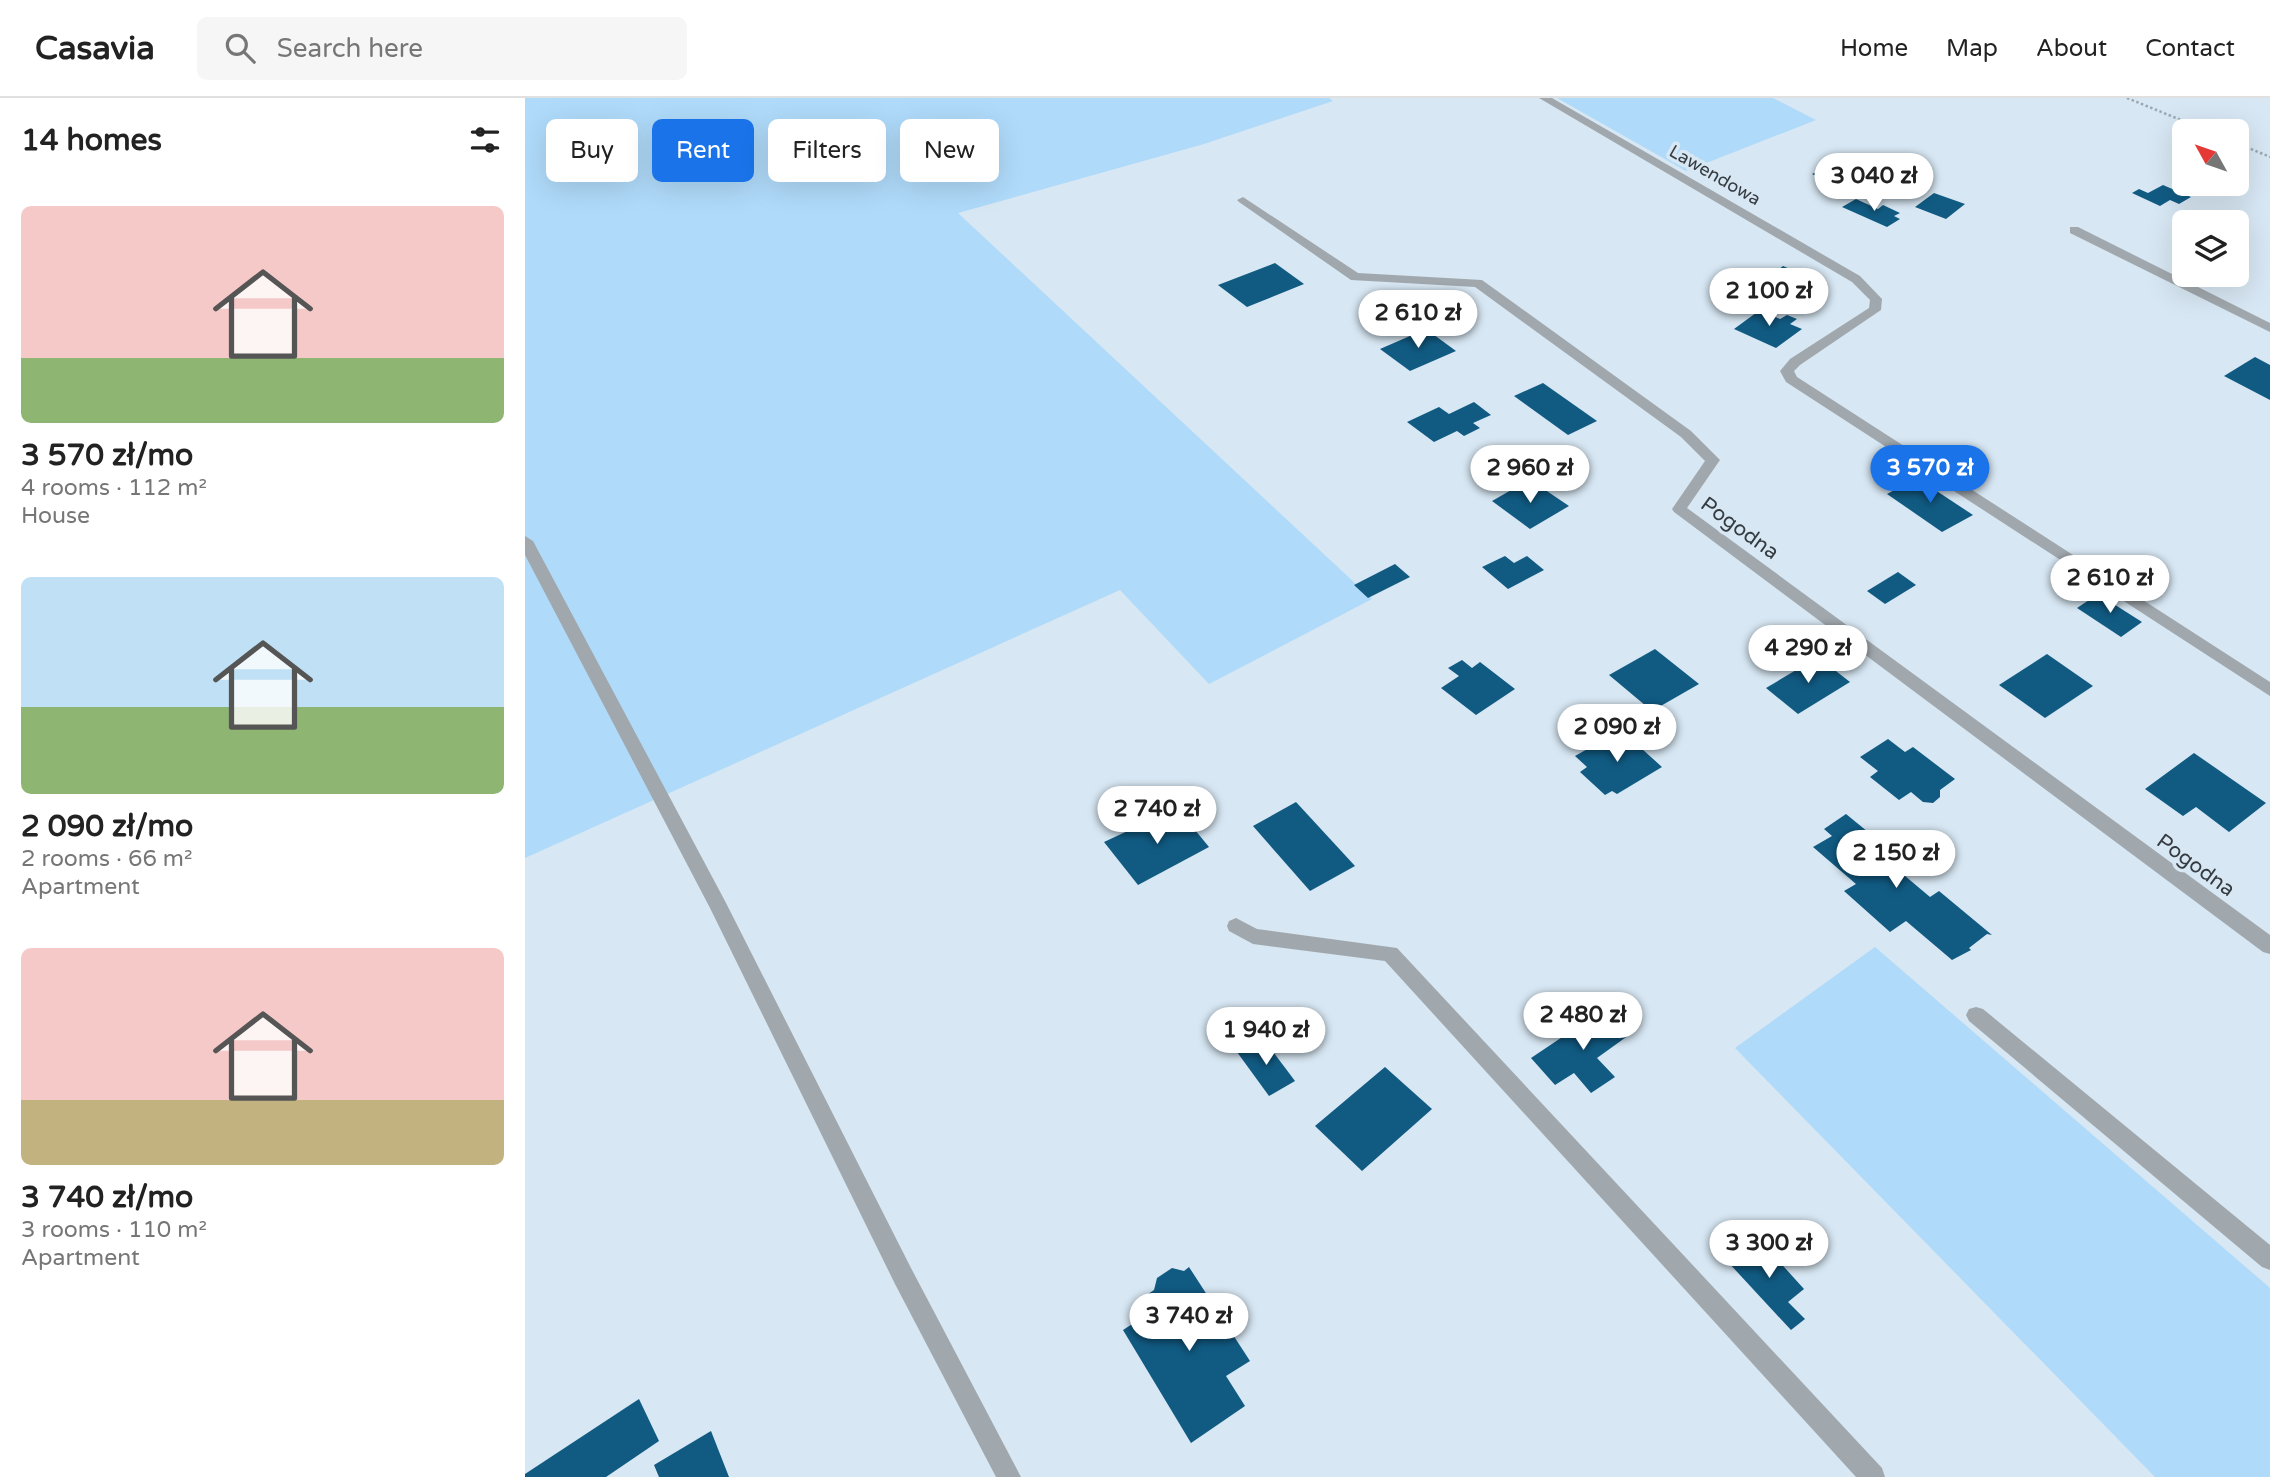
<!DOCTYPE html>
<meta charset="utf-8">
<style>
:root{--surface:#fff;--page:#f6f6f6;--text:#222;--muted:#767676;--line:#e0e0e0;--accent:#1a73e8}
body{margin:0;font-family:"Varela Round",sans-serif;background:var(--page);color:var(--text);height:100vh;display:flex;flex-direction:column;font-size:26px;white-space:nowrap}
*{box-sizing:border-box;margin:0}
p{font-size:23px;color:var(--muted)}
.icon{flex:none;width:38px;height:38px;fill:none;stroke:currentColor;stroke-width:2;stroke-linecap:round;stroke-linejoin:round}
.map{position:relative;flex:1;overflow:hidden}
.details{display:flex;flex-direction:column;background:var(--surface);width:525px}
.details>*{flex:none}
.guide{position:absolute;left:21px;top:21px;width:665px;height:63px;display:flex;gap:14px}
.needle{width:46px;rotate:310deg}
.controls{position:absolute;left:1647px;top:21px;display:grid;gap:14px}
.controls a{display:grid;place-items:center;width:77px;height:77px;border-radius:10px;background:var(--surface);box-shadow:0 7px 28px #0002;font-size:35px}
.price{position:absolute;translate:-50% -60px;padding:0 16px;border-radius:24px;background:#fff;color:#222;font-size:23px;line-height:46px;filter:drop-shadow(0 2px 4px #0008)}
.price::after{content:'';position:absolute;left:50%;top:42px;width:21px;height:16px;margin-left:-10px;background:inherit;clip-path:polygon(0 0,100% 0,50% 100%)}
.price.active{background:var(--accent);color:#fff}
ul{padding:0;list-style:none}
li{display:grid;align-content:center;gap:14px;height:371px;padding:0 21px}
li span{display:grid;place-items:center;height:217px;border-radius:10px;color:#555}
li>.icon{margin-inline-start:auto}
span .icon{width:126px;height:126px;fill:#fffc;stroke-width:1}
li b{font-size:30px}
h2{display:flex;justify-content:space-between;align-items:center;height:84px;padding:0 21px;font-size:30px}
.pill{padding:0 24px;border-radius:10px;background:var(--surface);box-shadow:0 7px 28px #0002;font-size:24px;line-height:63px}
.pill.active{background:var(--accent);color:#fff}
header{display:flex;align-items:center;gap:42px;box-sizing:border-box;height:98px;padding:0 35px;background:var(--surface);border-bottom:2px solid var(--line)}
header strong{font-size:33px}
nav{display:flex;gap:38px;margin-inline-start:auto;font-size:24px}
.search{width:490px;height:63px;background:var(--page);display:flex;align-items:center;gap:18px;box-sizing:border-box;padding:0 24px;border-radius:10px;color:var(--muted);font-size:26px}
main{display:flex;flex:1;min-height:0}
.map>svg:first-child{display:block}
.green{fill:#afdaf9}
.building{fill:#115b83}
.lines{fill:none;stroke-linecap:round;stroke-linejoin:round}
.path{stroke:#9ba8b1;stroke-width:2.5;stroke-dasharray:2.5 2.5;stroke-linecap:butt}
.service{fill:#a1a8ad;fill-rule:evenodd}
.labels{text-anchor:middle;stroke-width:7;stroke-linejoin:round;paint-order:stroke}
.far-street-label{font-size:18px;fill:#353b40;stroke:#d7e7f3}
.street-label{font-size:21px;fill:#353b40;stroke:#d7e7f3}
</style>
<header>
<strong>Casavia</strong>
<div class="search"><svg class="icon" aria-label="search" viewBox="0 0 24 24"><circle cx="10" cy="10" r="6"/><path d="M15 15l6 6"/></svg>Search here</div>
<nav><a>Home</a><a>Map</a><a>About</a><a>Contact</a></nav>
</header>
<main>
<section class="details">
<h2>14 homes<svg class="icon" aria-label="filters" viewBox="0 0 24 24"><path d="M4 7h16M4 17h16"/><circle cx="9" cy="7" r="2"/><circle cx="15" cy="17" r="2"/></svg></h2>
<ul>
<li><span style="background:linear-gradient(#f6c9c9 70%,#8fb573 0)"><svg class="icon" aria-label="home" viewBox="0 0 24 24"><path d="M3 11l9-7 9 7M6 9v11h12V9"/></svg></span><div><b>3 570 zł/mo</b><p>4 rooms · 112 m²</p><p>House</p></div></li>
<li><span style="background:linear-gradient(#bfe0f5 60%,#8fb573 0)"><svg class="icon" aria-label="home" viewBox="0 0 24 24"><path d="M3 11l9-7 9 7M6 9v11h12V9"/></svg></span><div><b>2 090 zł/mo</b><p>2 rooms · 66 m²</p><p>Apartment</p></div></li>
<li><span style="background:linear-gradient(#f6c9c9 70%,#c2b280 0)"><svg class="icon" aria-label="home" viewBox="0 0 24 24"><path d="M3 11l9-7 9 7M6 9v11h12V9"/></svg></span><div><b>3 740 zł/mo</b><p>3 rooms · 110 m²</p><p>Apartment</p></div></li>
</ul>
</section>
<div class="map">
<svg width="1745" height="1379" viewBox="0 0 1745 1379">
<rect width="100%" height="100%" fill="#d7e7f3"/>
<!-- green -->
<g class="green">
<polygon points="0,0 804,0 808,3 679,46 433,115 847,501 684,586 595,492 0,760"/>
<polygon points="1032,0 1248,0 1291,22 1161,73"/>
<polygon points="1350,849 1745,1190 1745,1379 1630,1379 1210,950"/>
</g>
<!-- building -->
<g class="building">
<polygon points="1329,57 1356,71 1347,75 1341,73 1309,87 1287,76"/>
<polygon points="1638,87 1666,99 1654,106 1645,102 1635,108 1607,95 1614,91 1623,95"/>
<polygon points="1409,95 1440,106 1421,121 1390,109"/>
<polygon points="1331,101 1353,111 1358,107 1375,115 1369,118 1375,121 1362,129 1317,109"/>
<polygon points="750,165 779,186 722,209 693,187"/>
<polygon points="1258,168 1301,187 1285,199 1270,192 1276,188 1257,179 1262,176 1253,172"/>
<polygon points="1235,212 1255,221 1262,217 1272,221 1265,226 1277,231 1251,250 1209,231"/>
<polygon points="901,231 931,253 885,273 855,251"/>
<polygon points="1730,259 1745,267 1745,302 1699,278"/>
<polygon points="1018,285 1072,323 1043,337 989,298"/>
<polygon points="949,304 966,317 948,325 955,330 939,338 932,333 909,344 882,324 914,309 924,316"/>
<polygon points="1392,380 1448,417 1417,434 1362,396"/>
<polygon points="1010,385 1044,408 1005,431 967,403 995,387 1000,390"/>
<polygon points="980,458 989,465 1002,458 1019,472 983,491 957,469"/>
<polygon points="870,466 885,479 843,500 829,487"/>
<polygon points="1373,474 1391,487 1360,506 1342,493"/>
<polygon points="1573,496 1617,524 1596,539 1552,510"/>
<polygon points="1130,551 1174,586 1127,613 1084,577"/>
<polygon points="1522,556 1568,588 1520,620 1474,587"/>
<polygon points="1293,559 1325,584 1273,616 1241,590"/>
<polygon points="937,562 947,570 955,564 990,591 951,617 916,590 934,578 923,570"/>
<polygon points="1096,632 1137,669 1092,696 1087,693 1080,697 1055,674 1062,669 1050,658"/>
<polygon points="1363,641 1380,654 1388,649 1430,681 1415,692 1415,699 1408,705 1398,704 1386,694 1374,702 1345,679 1353,673 1335,659"/>
<polygon points="1669,655 1741,705 1704,734 1671,709 1658,718 1620,691"/>
<polygon points="771,704 830,768 785,793 728,728"/>
<polygon points="652,710 684,749 613,787 579,744"/>
<polygon points="1321,716 1376,761 1367,767 1405,799 1414,793 1467,837 1462,836 1444,850 1446,852 1427,862 1381,823 1365,834 1319,793 1331,786 1288,749 1307,738 1299,731"/>
<polygon points="1079,911 1104,937 1072,960 1090,979 1066,995 1049,975 1030,987 1006,960"/>
<polygon points="737,939 770,983 744,998 712,954"/>
<polygon points="860,969 907,1011 837,1073 790,1028"/>
<polygon points="1232,1139 1279,1191 1263,1204 1280,1221 1266,1232 1202,1163"/>
<polygon points="664,1169 725,1263 701,1278 720,1308 666,1345 598,1232 632,1210 623,1196 629,1192 632,1180 647,1170 659,1173"/>
<polygon points="114,1301 134,1343 81,1379 0,1379 0,1376"/>
<polygon points="186,1333 204,1379 134,1379 129,1367"/>
</g>
<g class="lines">
<!-- path -->
<g class="path">
<polyline points="1602,0 1683,33"/>
<polyline points="1712,45 1745,59"/>
</g>
<!-- service -->
<g class="service">
<polygon points="1014,0 1027,0 1335,178 1357,201 1356,212 1275,267 1269,273 1272,279 1745,584 1745,598 1261,284 1255,273 1265,261 1344,210 1345,202 1327,184"/>
<polygon points="718,99 833,175 957,182 1166,333 1195,362 1162,410 1745,837 1745,856 1738,854 1149,414 1147,411 1180,363 1156,339 950,189 826,182 714,104 712,102"/>
<polygon points="1545,129 1553,129 1745,225 1745,234 1545,135"/>
<polygon points="0,438 8,443 200,803 386,1170 496,1379 471,1379 370,1186 185,810 0,457"/>
<polygon points="711,820 732,831 872,850 1357,1370 1360,1379 1331,1379 860,863 728,846 704,833 702,828 704,823"/>
<polygon points="1451,909 1458,911 1745,1147 1745,1172 1737,1169 1444,923 1441,917 1444,911"/>
</g>
</g>
<g class="labels">
<!-- far-street labels -->
<g class="far-street-label">
<text transform="translate(1190 77) rotate(30)" y="6">Lawendowa</text>
</g>
<!-- street labels -->
<g class="street-label">
<text transform="translate(1215 430) rotate(36)" y="7">Pogodna</text>
<text transform="translate(1671 767) rotate(36)" y="7">Pogodna</text>
</g>
</g>
</svg>
<div class="controls">
<a><svg class="needle" viewBox="-14 -14 28 28"><path d="M0-13l5 13h-10z" fill="#e53935"/><path d="M0 13l5-13h-10z" fill="#767676"/></svg></a>
<a><svg class="icon" aria-label="layers" viewBox="0 0 24 24"><path d="M12 4l9 5-9 5-9-5zM3 14l9 5 9-5"/></svg></a>
</div>
<b class="price" style="left:1349px;top:115px">3 040 zł</b>
<b class="price" style="left:1244px;top:230px">2 100 zł</b>
<b class="price" style="left:893px;top:252px">2 610 zł</b>
<b class="price" style="left:1005px;top:407px">2 960 zł</b>
<b class="price active" style="left:1405px;top:407px">3 570 zł</b>
<b class="price" style="left:1585px;top:517px">2 610 zł</b>
<b class="price" style="left:1283px;top:587px">4 290 zł</b>
<b class="price" style="left:1092px;top:666px">2 090 zł</b>
<b class="price" style="left:632px;top:748px">2 740 zł</b>
<b class="price" style="left:1371px;top:792px">2 150 zł</b>
<b class="price" style="left:1058px;top:954px">2 480 zł</b>
<b class="price" style="left:741px;top:969px">1 940 zł</b>
<b class="price" style="left:1244px;top:1182px">3 300 zł</b>
<b class="price" style="left:664px;top:1255px">3 740 zł</b>
<div class="guide">
<a class="pill">Buy</a>
<a class="pill active">Rent</a>
<a class="pill">Filters</a>
<a class="pill">New</a>
</div>
</div>
</main>
